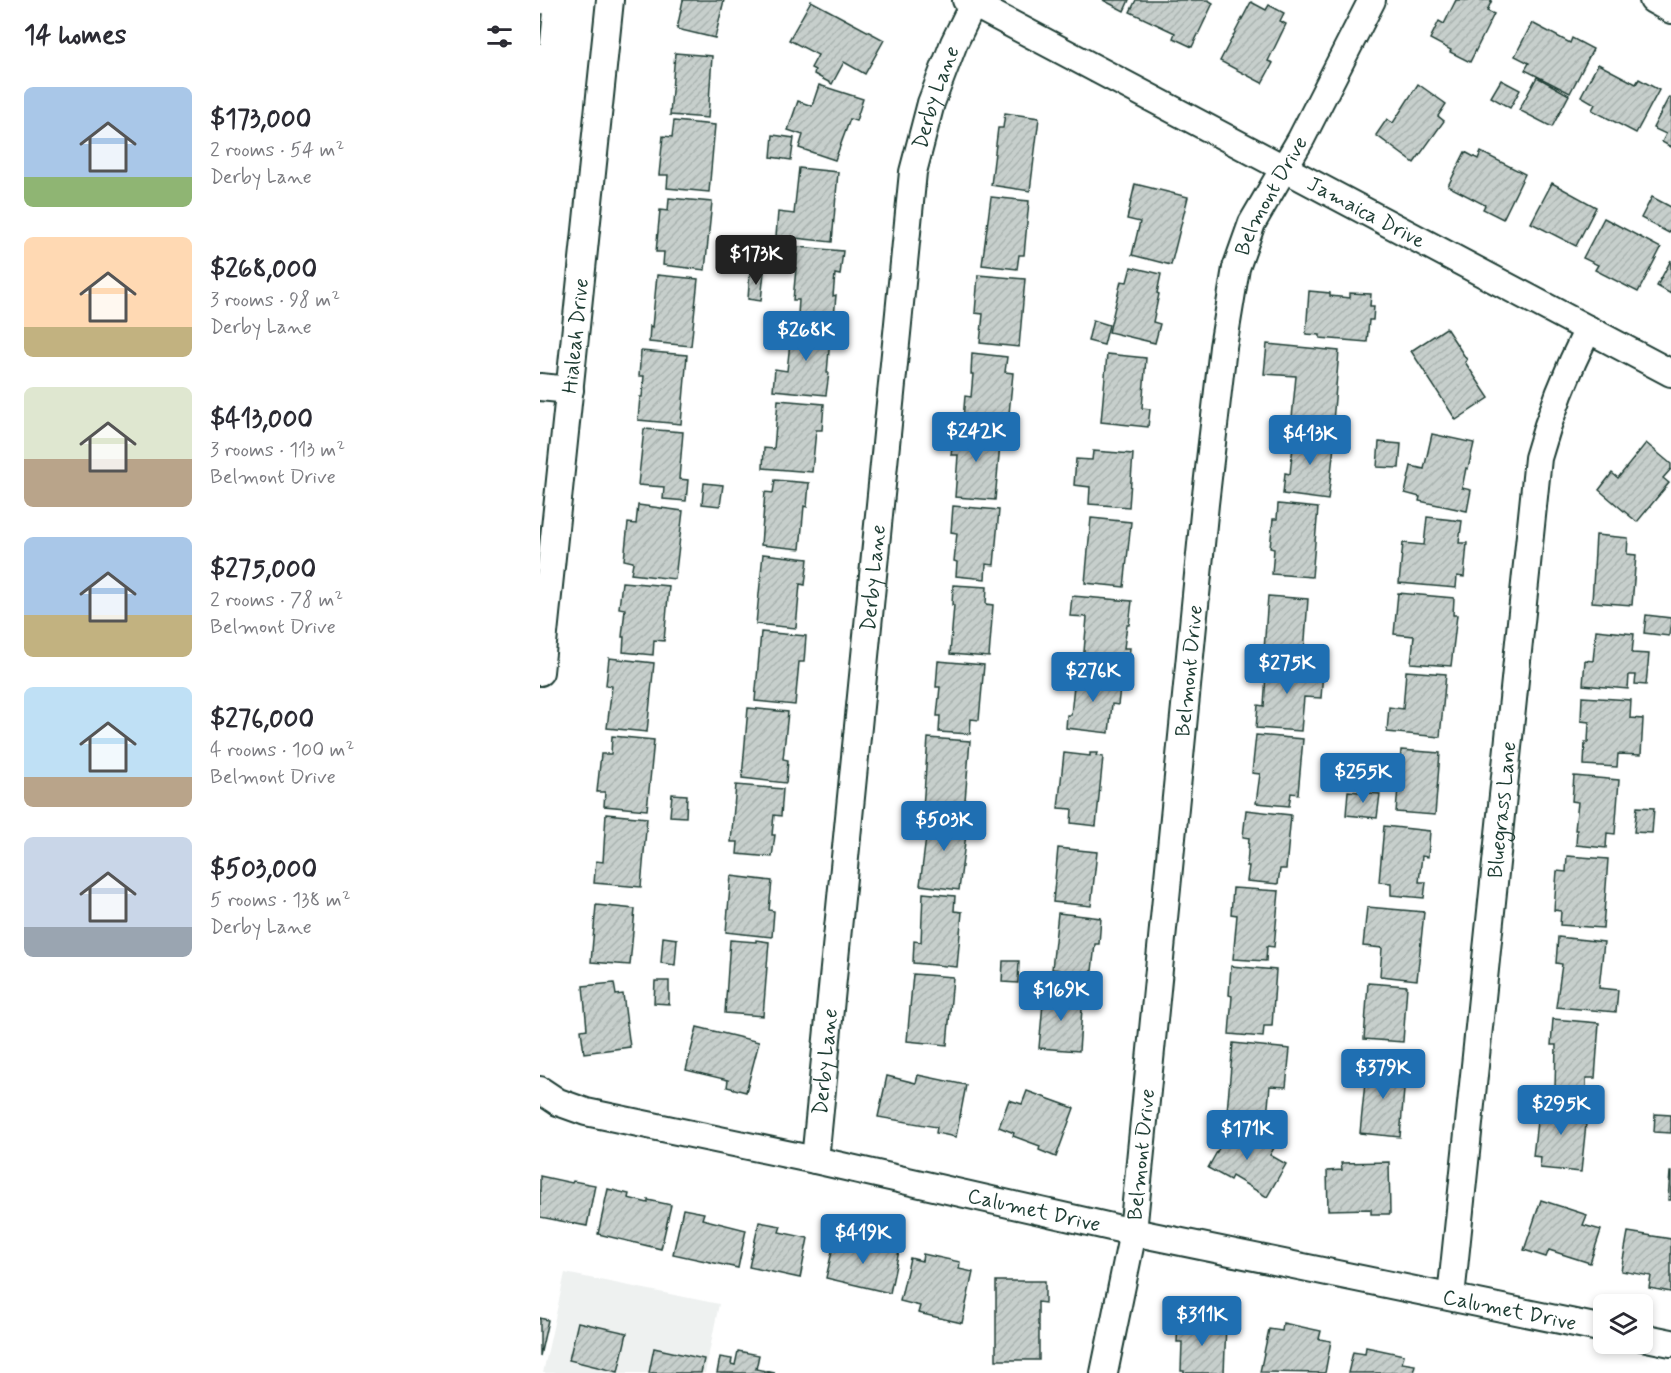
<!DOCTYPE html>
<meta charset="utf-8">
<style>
:root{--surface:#fff;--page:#f2f2f3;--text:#2b2b33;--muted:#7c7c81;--accent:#1f6fb2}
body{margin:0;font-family:Mynerve,sans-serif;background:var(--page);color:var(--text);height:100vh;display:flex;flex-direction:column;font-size:22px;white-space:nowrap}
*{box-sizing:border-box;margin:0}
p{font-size:20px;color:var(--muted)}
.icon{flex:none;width:33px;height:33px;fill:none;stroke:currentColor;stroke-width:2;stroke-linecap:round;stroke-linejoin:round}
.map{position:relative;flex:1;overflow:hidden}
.sheet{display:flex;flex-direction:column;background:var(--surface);width:540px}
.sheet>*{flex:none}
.fabs{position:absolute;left:1053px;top:1294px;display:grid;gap:12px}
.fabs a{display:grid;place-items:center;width:60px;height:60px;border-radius:9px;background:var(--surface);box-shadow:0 3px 9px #0003;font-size:30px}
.price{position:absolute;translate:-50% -51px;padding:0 14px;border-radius:6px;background:var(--accent);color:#fff;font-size:20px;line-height:39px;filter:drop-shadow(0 2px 3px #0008)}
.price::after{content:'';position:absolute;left:50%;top:36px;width:18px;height:14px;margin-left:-9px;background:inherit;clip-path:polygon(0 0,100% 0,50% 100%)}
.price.on{background:#222;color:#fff}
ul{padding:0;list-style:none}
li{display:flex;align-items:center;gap:18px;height:150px;padding:0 24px}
li span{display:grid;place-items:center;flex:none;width:168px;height:120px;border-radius:9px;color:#555}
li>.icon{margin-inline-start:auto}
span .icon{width:72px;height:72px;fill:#fffc;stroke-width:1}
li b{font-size:26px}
h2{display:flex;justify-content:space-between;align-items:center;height:72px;padding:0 24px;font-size:26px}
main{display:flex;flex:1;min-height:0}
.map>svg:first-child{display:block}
.built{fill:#eef1f0}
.building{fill:url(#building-hatch);stroke:#1f3d34;stroke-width:1.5}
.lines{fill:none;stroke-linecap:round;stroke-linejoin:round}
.street-casing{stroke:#1f3d34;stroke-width:30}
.street{stroke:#fff;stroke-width:26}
.labels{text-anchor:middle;stroke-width:6;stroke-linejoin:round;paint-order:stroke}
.street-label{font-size:21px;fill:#1f3d34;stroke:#fff}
</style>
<main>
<section class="sheet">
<h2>14 homes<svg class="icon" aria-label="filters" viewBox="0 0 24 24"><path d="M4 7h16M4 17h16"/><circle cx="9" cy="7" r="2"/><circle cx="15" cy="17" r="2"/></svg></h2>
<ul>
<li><span style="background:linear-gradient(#a9c7e8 75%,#8fb573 0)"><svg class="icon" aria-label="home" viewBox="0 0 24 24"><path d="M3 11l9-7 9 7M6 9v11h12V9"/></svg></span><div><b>$173,000</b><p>2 rooms · 54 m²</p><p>Derby Lane</p></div></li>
<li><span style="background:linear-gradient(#ffd9b3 75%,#c2b280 0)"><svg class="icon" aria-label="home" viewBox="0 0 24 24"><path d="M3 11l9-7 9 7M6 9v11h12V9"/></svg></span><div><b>$268,000</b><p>3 rooms · 98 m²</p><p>Derby Lane</p></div></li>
<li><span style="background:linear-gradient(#dfe7d0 60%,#b9a48a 0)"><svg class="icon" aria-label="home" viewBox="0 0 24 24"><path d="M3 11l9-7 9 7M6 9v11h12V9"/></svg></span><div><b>$413,000</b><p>3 rooms · 113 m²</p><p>Belmont Drive</p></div></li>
<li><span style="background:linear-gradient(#a9c7e8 65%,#c2b280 0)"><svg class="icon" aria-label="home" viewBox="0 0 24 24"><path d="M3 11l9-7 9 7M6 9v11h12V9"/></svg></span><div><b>$275,000</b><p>2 rooms · 78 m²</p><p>Belmont Drive</p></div></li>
<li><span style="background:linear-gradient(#bfe0f5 75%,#b9a48a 0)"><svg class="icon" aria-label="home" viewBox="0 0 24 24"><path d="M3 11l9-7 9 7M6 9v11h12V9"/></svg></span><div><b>$276,000</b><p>4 rooms · 100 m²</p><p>Belmont Drive</p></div></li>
<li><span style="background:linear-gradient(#c9d6e8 75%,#9aa5b1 0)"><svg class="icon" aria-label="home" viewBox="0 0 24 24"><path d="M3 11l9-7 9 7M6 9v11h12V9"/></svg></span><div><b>$503,000</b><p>5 rooms · 138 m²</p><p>Derby Lane</p></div></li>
</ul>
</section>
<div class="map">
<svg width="1131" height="1373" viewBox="0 0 1131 1373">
<defs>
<pattern id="building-hatch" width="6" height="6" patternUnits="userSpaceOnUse" patternTransform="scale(1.5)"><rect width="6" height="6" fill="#c7cfcc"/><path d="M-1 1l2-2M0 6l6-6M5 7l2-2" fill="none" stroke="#aab3b0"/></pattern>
</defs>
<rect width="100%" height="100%" fill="#fff"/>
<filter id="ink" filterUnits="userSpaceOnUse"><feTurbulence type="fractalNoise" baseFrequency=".0167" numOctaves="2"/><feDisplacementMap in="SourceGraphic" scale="12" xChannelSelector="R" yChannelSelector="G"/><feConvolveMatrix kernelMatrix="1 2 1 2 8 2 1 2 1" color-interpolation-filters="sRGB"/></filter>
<g filter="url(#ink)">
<!-- built -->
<polygon class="built" points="25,1273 179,1304 165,1373 3,1373"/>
<!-- building -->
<g class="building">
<polygon points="143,0 184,0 175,38 137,29"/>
<polygon points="563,0 589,0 584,11"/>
<polygon points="596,0 668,0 673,3 652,47 633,38 635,33 590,12"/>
<polygon points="916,0 952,0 947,11 954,14 930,62 910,52 911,50 890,39 899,21 904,24"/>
<polygon points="271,1 344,40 325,74 304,62 292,84 274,74 275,70 271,68 278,55 249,40"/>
<polygon points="711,2 726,10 729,5 744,13 740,21 746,24 728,61 733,63 722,83 680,61"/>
<polygon points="0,14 3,14 0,44"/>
<polygon points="992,23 1030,43 1032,38 1053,49 1030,93 985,70 989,63 975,56"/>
<polygon points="135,53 172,56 168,118 130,115"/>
<polygon points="1058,64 1096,84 1099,79 1119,90 1096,133 1052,110 1055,104 1041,96"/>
<polygon points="997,77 1029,95 1012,127 979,110"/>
<polygon points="961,80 980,90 970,108 951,97"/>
<polygon points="878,84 906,104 898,116 904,121 874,163 836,135 847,119 853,123"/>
<polygon points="279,85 323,99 316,121 310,119 295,160 259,148 263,135 248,130 258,101 272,106"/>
<polygon points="1129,97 1131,98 1131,147 1122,142 1126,134 1113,128"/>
<polygon points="465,113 499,118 490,191 451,185 458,128 463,128"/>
<polygon points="134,121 175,125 169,192 127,188 128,175 119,175 123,136 132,137"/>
<polygon points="233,135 254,138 251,160 231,157"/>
<polygon points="925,152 938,159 941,152 985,174 963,219 943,209 945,205 908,186"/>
<polygon points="259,168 298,172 292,242 236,236 238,212 254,214"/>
<polygon points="1012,183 1056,207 1036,246 991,223"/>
<polygon points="595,184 648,197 631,265 592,255 600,222 587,219"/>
<polygon points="451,197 489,201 484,255 479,255 477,269 442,265"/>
<polygon points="1112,197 1131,207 1131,230 1129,233 1101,218"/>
<polygon points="129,198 172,202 165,270 123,265 124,252 116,252 120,210 128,211"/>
<polygon points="1064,218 1121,248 1098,292 1055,270 1058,265 1043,258"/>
<polygon points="258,247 303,251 300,275 295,274 293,296 296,295 294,318 258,315 259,300 253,300"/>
<polygon points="1131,260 1131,294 1117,286"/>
<polygon points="591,267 621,274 617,293 619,294 613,322 620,324 615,343 569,332 581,281 587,282"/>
<polygon points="210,271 224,272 221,301 208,299"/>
<polygon points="117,275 158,279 151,346 109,342 110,326 112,327"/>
<polygon points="438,275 485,279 479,347 440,343 443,314 435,313"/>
<polygon points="769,291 790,293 790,296 810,298 810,293 831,294 830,306 834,306 833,320 829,320 827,342 780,338 780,335 766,334"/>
<polygon points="553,320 569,325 564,345 548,341"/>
<polygon points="252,324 291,328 287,373 289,373 286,395 233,390 235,369 247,371"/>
<polygon points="906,328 927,360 925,362 949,398 916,420 871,351"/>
<polygon points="727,344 799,351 793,422 752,418 756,376 724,374"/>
<polygon points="101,351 147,355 141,424 98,420 100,397 102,397 104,376 99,376"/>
<polygon points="432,353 467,357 465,372 473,373 468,424 423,419 425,396 431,397 433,374 431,374"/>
<polygon points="567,354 606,358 602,408 610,409 608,427 561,422"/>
<polygon points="238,400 284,404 282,430 276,430 272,472 223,468 224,448 234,449"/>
<polygon points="757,428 786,432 785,444 794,446 788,500 743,494 745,473 750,474 753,446 756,447"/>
<polygon points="104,429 143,432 139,479 148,480 146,501 123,499 124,487 98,485"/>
<polygon points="414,429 461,433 455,500 415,497 418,455 411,455"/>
<polygon points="892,434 934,443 928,469 926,468 922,488 931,490 927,511 879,501 880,497 865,493 871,466 884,469"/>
<polygon points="839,442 861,444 859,468 837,467"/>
<polygon points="1106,443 1131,464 1131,469 1123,478 1129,483 1097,522 1059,490 1072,473 1078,478"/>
<polygon points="553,451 593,454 589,507 549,504 550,487 534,485 536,459 552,460"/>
<polygon points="235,480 269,483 267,507 264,506 260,549 221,545 225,492 233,493"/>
<polygon points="164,483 183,485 180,506 162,504"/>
<polygon points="738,504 778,508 772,577 732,574 734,549 730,548 733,519 737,519"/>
<polygon points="98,505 143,511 135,579 91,574 93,562 84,560 88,523 96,524"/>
<polygon points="413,506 459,510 454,565 446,564 445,579 416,576 417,562 414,561 417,533 411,532"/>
<polygon points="887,517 922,521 919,543 927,543 924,577 917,576 916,588 859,583 863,543 884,545"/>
<polygon points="551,518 591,522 584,587 545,583"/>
<polygon points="1056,535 1088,538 1087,554 1096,555 1092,605 1052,602"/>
<polygon points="223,554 268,559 265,585 260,584 256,628 216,624"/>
<polygon points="82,582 129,586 124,641 114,640 113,655 83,652 84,637 82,637 85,609 79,608"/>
<polygon points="413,585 447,587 446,604 453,605 449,657 410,654 414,605 412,605"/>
<polygon points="858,593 914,598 913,615 917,615 911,666 871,663 874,636 854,634"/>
<polygon points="532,596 592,601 589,625 587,625 584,648 590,648 588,667 543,663 547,617 530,616"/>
<polygon points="728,596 768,599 764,653 724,650"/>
<polygon points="1106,615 1131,618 1129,636 1104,633"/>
<polygon points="1056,630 1094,634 1092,653 1109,654 1106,685 1095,684 1096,675 1089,675 1088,689 1043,685 1045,660 1053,661"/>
<polygon points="221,632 266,636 264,662 259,662 255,705 215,701"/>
<polygon points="69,658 114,663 107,732 67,728 72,686 66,685"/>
<polygon points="727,658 760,661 758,677 766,677 766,670 783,671 781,698 764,697 761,731 716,728 718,705 724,706"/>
<polygon points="398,661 444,665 439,720 431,719 430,734 399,732 400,716 397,716 400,687 396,687"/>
<polygon points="866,671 906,674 900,737 847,732 849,707 863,709"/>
<polygon points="535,675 581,680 578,705 572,704 569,733 526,728 527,715 531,715"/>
<polygon points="1042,697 1091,700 1090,718 1103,719 1101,755 1078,754 1077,767 1044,765 1045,742 1048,742 1049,722 1041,721"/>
<polygon points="208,708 248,712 243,759 248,760 246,783 202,778"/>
<polygon points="716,735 763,739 758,794 751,793 749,806 716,803 720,774 712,773"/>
<polygon points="72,736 114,740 107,810 64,806 65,792 57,792 61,754 71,754"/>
<polygon points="388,738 430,741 424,812 383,808"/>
<polygon points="861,750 900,753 895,815 856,812"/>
<polygon points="524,753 550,756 550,753 557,753 556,756 563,757 556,826 531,823 532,809 518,808"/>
<polygon points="1034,776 1079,780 1075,834 1067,833 1066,848 1036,845 1037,830 1035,830 1038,802 1032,801"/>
<polygon points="196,785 243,789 241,816 234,815 232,835 235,835 232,857 197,854 198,842 191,842"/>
<polygon points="808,791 840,794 837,818 806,815"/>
<polygon points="132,794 147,795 146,817 130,816"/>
<polygon points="1097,807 1114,808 1112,833 1094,832"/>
<polygon points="706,810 751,815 746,869 740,869 738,884 707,881 709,866 707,866 709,838 703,837"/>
<polygon points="66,814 107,818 101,887 54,883 56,861 63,862"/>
<polygon points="389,814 428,818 419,890 380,885"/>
<polygon points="844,826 890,831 888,857 882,856 879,882 886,882 884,898 851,895 851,883 839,882"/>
<polygon points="518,848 557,852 551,906 513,902"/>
<polygon points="1027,856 1068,859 1063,928 1020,925 1021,911 1014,910 1017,871 1026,872"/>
<polygon points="191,876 232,881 229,910 234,911 232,937 186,932"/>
<polygon points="693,888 739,891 734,947 727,946 726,961 693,959 697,915 691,914"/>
<polygon points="383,893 415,896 414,911 422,912 417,967 373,963 374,941 381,942"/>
<polygon points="56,905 95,909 90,965 51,962"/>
<polygon points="827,907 884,912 877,980 840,976 842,948 823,946"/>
<polygon points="518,913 561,918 559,944 555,944 552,971 549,971 547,987 518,984 519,970 512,969"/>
<polygon points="123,937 137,939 135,965 121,963"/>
<polygon points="1018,937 1064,942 1059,988 1078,990 1076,1012 1016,1007 1022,964 1016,963"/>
<polygon points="190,940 216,942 216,940 229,942 223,1016 185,1013"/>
<polygon points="463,961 479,961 478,983 462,982"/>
<polygon points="691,966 736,970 732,1026 724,1026 723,1037 689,1034 692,996 689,995"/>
<polygon points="373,974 413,977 407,1045 367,1041"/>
<polygon points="115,981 129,981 129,1004 114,1003"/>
<polygon points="74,983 76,995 83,994 90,1047 44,1053 41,1030 47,1029 43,986"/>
<polygon points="828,983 867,986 863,1042 824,1039"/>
<polygon points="504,992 543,995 539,1051 499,1048"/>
<polygon points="1013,1019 1059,1023 1055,1078 1046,1078 1046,1092 1015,1089 1016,1045 1011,1045"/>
<polygon points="157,1027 219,1042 206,1092 187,1087 188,1080 146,1070"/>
<polygon points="693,1043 750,1049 746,1087 730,1086 727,1116 687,1112"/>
<polygon points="827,1062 866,1066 860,1137 820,1133"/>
<polygon points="378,1075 426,1085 416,1137 396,1133 397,1127 338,1117 347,1076 376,1083"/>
<polygon points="487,1091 534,1108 516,1157 499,1150 500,1146 473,1136 474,1133 459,1127 469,1100 482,1104"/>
<polygon points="1006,1100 1048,1105 1041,1172 1000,1168 1001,1157 993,1156 998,1113 1004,1114"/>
<polygon points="1115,1114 1131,1115 1131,1133 1114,1132"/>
<polygon points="692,1125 734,1148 730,1155 746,1164 727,1197 692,1176 690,1180 668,1168"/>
<polygon points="849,1162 850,1214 831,1214 831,1209 788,1210 787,1171 802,1170 801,1163"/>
<polygon points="1130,1172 1131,1172 1131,1200 1128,1200"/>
<polygon points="0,1176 32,1183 33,1181 55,1185 47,1226 0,1217"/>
<polygon points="68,1189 89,1194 88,1198 108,1203 108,1200 131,1205 121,1249 58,1234"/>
<polygon points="1001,1200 1047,1215 1043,1225 1061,1230 1050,1263 1009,1250 1006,1257 984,1250"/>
<polygon points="143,1209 164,1213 162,1219 206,1230 198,1268 133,1254"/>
<polygon points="219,1222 241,1226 239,1232 268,1238 260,1278 209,1267"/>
<polygon points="1088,1232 1131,1239 1131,1292 1109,1288 1111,1276 1081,1271"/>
<polygon points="295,1238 359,1251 350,1293 286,1278"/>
<polygon points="383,1254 420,1262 419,1269 433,1272 422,1323 378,1313 380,1306 360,1301 370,1258 382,1261"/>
<polygon points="456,1281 505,1281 505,1303 498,1302 498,1325 499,1325 499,1360 456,1360"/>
<polygon points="0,1318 8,1320 0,1356"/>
<polygon points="38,1322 87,1333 78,1372 29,1360"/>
<polygon points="638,1322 686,1324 684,1373 644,1373 644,1371 641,1371 642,1342 637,1342"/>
<polygon points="743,1323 781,1331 779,1339 791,1341 785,1373 720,1372 729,1329 742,1331"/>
<polygon points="826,1347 864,1355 862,1363 875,1365 873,1373 808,1373 813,1352 825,1354"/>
<polygon points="114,1348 164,1359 161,1373 109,1373"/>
<polygon points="198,1351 219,1355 216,1369 235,1373 177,1373 180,1357 192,1359 191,1364 195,1365"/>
</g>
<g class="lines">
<defs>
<g id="street">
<path id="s1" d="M426 0 1131 373"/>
<polyline points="1113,0 1131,10"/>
<polyline points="0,387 30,390"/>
<path id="s2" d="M0 672 70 0"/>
<path id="s3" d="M0 1090 18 1102 46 1112 275 1160 593 1232 1064 1329"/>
<path id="s4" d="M275 1160 373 172 391 103 414 43 433 4"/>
<path id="s5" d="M911 1297 998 458C1011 411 1026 373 1048 329"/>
<polyline points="1102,1337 1131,1343"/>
<path id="s6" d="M564 1373 593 1232 665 504 683 347 696 268 712 223 761 139 832 0"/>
</g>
</defs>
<!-- street casing -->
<use href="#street" class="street-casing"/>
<!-- street -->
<use href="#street" class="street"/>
</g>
</g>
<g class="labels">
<!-- street labels -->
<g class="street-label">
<text dy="7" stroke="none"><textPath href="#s4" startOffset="1071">Derby Lane</textPath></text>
<text dy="7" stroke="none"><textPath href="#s6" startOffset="1194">Belmont Drive</textPath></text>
<text dy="7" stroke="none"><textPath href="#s1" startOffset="453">Jamaica Drive</textPath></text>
<text dy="7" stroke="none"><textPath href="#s2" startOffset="338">Hialeah Drive</textPath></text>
<text dy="7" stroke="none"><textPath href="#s4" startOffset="585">Derby Lane</textPath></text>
<text dy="7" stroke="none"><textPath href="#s6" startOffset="708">Belmont Drive</textPath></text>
<text dy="7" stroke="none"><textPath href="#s5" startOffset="490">Bluegrass Lane</textPath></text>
<text dy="7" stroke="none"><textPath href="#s4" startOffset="99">Derby Lane</textPath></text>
<text dy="7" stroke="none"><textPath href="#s6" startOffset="222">Belmont Drive</textPath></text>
<text dy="7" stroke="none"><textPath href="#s3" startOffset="510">Calumet Drive</textPath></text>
<text dy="7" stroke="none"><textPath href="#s3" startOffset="996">Calumet Drive</textPath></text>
</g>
</g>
</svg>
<div class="fabs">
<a><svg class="icon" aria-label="layers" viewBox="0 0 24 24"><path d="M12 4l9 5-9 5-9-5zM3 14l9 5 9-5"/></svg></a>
</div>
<b class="price on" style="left:216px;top:286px">$173K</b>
<b class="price" style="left:266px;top:362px">$268K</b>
<b class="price" style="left:436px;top:463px">$242K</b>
<b class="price" style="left:770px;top:466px">$413K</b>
<b class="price" style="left:747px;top:695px">$275K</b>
<b class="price" style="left:553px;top:703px">$276K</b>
<b class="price" style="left:823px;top:804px">$255K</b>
<b class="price" style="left:404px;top:852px">$503K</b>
<b class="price" style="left:521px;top:1022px">$169K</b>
<b class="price" style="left:843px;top:1100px">$379K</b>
<b class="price" style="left:1021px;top:1136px">$295K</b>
<b class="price" style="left:707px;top:1161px">$171K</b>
<b class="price" style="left:323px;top:1265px">$419K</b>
<b class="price" style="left:662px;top:1347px">$311K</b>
</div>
</main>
